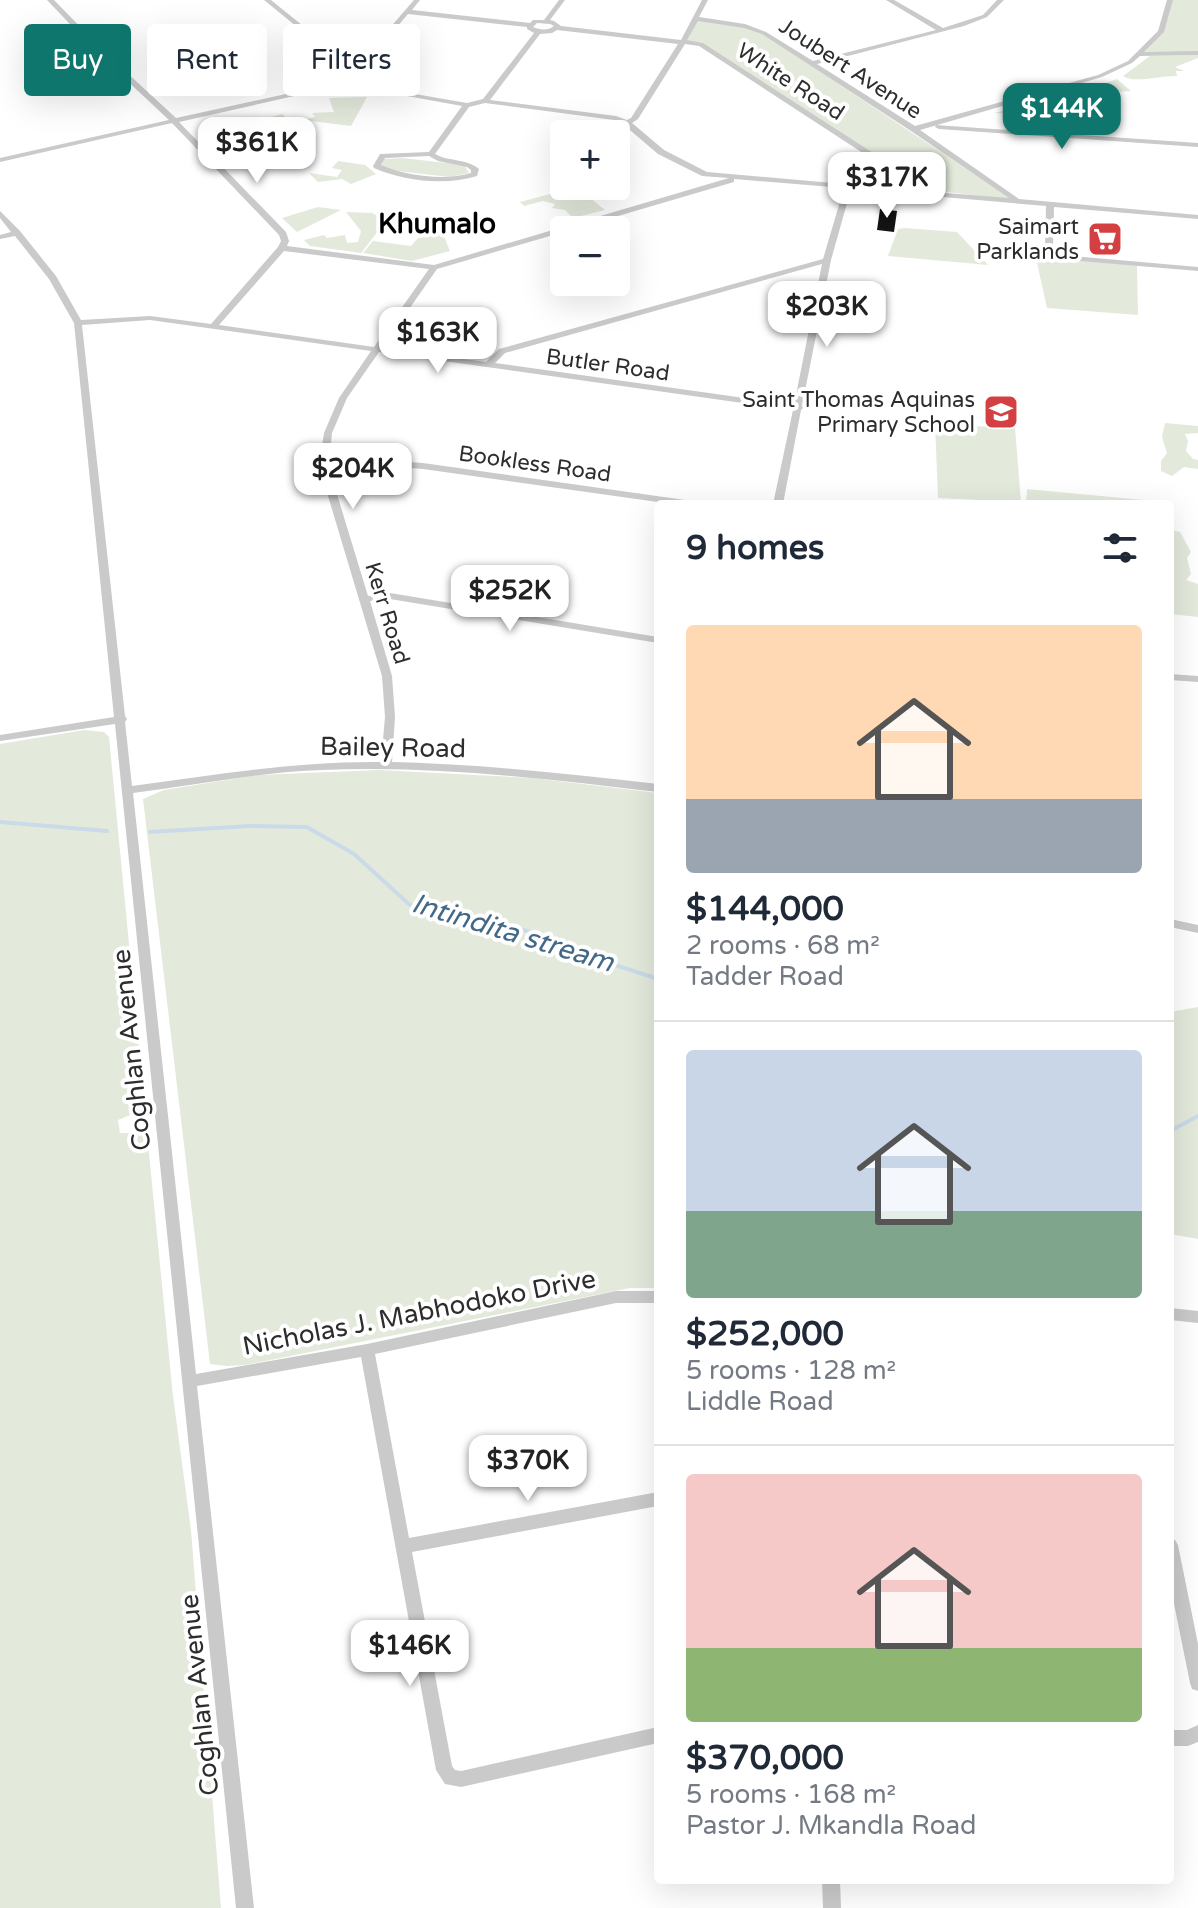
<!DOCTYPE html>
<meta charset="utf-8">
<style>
:root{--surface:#fff;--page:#f6f6f7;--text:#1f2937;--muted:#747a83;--line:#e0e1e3;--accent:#0f766e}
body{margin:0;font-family:"Varela Round",sans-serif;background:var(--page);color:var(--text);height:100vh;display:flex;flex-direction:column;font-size:30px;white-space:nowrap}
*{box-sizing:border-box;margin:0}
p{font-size:26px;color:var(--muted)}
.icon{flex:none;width:44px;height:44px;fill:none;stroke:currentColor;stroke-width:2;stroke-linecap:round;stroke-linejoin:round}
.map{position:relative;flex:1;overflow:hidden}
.details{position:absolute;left:654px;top:500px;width:520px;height:1384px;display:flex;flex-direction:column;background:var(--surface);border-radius:8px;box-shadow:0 8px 32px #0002}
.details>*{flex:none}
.hud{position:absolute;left:24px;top:24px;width:510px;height:72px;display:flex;gap:16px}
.fabs{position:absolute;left:550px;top:120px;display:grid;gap:16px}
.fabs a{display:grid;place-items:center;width:80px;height:80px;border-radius:8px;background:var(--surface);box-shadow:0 8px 32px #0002;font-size:40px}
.price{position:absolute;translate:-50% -68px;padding:0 18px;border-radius:16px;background:#fff;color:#222;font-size:26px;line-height:52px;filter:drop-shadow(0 2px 4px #0008)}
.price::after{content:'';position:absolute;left:50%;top:48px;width:24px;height:18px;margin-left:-12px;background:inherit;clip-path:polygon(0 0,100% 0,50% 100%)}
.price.active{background:var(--accent);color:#fff}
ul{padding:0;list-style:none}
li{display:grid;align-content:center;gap:16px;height:424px;padding:0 32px}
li+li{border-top:2px solid var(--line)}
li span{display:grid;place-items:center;height:248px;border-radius:8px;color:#555}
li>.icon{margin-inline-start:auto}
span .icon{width:144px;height:144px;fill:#fffc;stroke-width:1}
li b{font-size:34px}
h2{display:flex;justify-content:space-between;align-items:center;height:96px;padding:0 32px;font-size:34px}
.tag{padding:0 28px;border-radius:8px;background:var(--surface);box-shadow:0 8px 32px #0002;font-size:28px;line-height:72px}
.tag.active{background:var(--accent);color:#fff}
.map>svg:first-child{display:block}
.green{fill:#e3eadc}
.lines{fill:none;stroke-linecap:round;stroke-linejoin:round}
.stream{stroke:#cadae8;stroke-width:4}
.building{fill:#141414}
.street{fill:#cacaca;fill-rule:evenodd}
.labels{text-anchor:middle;stroke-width:8;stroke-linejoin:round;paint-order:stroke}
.far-street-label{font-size:22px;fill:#2d2d2d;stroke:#fff}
.far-poi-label{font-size:22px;fill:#2d2d2d;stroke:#fff;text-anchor:end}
.street-label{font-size:26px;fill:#2d2d2d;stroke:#fff}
.far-district-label{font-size:28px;font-weight:bold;fill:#000;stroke:#fff}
.water-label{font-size:28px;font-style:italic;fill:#436988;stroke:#fff}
</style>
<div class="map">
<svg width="1198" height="1908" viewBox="0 0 1198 1908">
<rect width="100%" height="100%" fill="#fff"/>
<!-- green -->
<g class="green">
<path d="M1171 0H1198V52L1143 53C1158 38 1171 22 1171 0Z"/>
<polygon points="696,20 744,26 762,33 1013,200 907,187 900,173 703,44 686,40"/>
<path d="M1198 55V58L1175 67 1184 71H1176L1177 76C1163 75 1133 84 1123 76L1150 56Z"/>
<polygon points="1117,79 1131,91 1094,93 1094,102 1109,109 1065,112 1024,120 1023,114 994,113 1079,93"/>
<polygon points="367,97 351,126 303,120 315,117 312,113 334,112 329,98"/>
<polygon points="282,114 291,123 285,122 281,128 294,132 279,148 254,154 258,147 237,144 242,138 265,139 272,134 220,131 223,127 234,128"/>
<polygon points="403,158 464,165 469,173 450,177 388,170 381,166 384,159"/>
<polygon points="338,161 365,165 376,174 351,184 342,179 318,182 309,173 337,177 342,170 332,168"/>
<polygon points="576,187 605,210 573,218 565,210 552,208 555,204 543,201 524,206 520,202"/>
<polygon points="318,207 341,210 297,232 282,218"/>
<polygon points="346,212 372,213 386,221 361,253 310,246 304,240 324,235 327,238 345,235 347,243 358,242 361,231"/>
<polygon points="905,228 957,232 988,265 888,256 898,229"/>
<polygon points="443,234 450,251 412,261 363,253 373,241 411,246 418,238"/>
<polygon points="1036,258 1137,265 1138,315 1047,308"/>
<polygon points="1165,423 1198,426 1198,433 1185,434 1188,441 1186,451 1193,459 1198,460 1198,469 1184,467 1172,476 1161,471 1161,461 1167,453 1162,437"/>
<polygon points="935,424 1015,428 1021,502 938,498"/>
<polygon points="1027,489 1154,501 1154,504 1026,504"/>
<polygon points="1170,530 1180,532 1191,552 1187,558 1191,574 1186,580 1198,584 1198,617 1170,614"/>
<polygon points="84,730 104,732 109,737 145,1109 118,1120 120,1133 147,1133 173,1396 191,1530 221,1908 0,1908 0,744"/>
<polygon points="379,770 533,778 658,793 658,1288 630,1288 245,1365 227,1366 210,1364 143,799 164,790 258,775"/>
<polygon points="1198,1007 1198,1239 1170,1234 1170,1012"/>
</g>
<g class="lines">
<!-- stream -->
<g class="stream">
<polyline points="0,822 107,831"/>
<polyline points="150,832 250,826 307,827 354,854 410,905 466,914 548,937 597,959 658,979"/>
<polyline points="1170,1131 1198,1116"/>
</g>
</g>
<!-- building -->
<polygon class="building" points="880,209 897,211 894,232 877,230"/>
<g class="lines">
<!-- street -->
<g class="street">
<path d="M47 0H54L93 40 108 39 123 44 122 53 111 58 176 118 322 86 351 71 264 0H271L355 68 414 0H420L412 10 530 23 533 20H544L559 0H565L550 20 554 21 561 26 681 40 702 0H708L699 17 745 24 766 32 813 61 936 30 886 0H894L943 28 983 15 997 0H1004L987 17 964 26 817 64 915 126 1098 75 1128 61 1158 31 1167 0H1173L1164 32 1144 52 1198 51V55L1140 56 1132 63 1102 77 920 130 1019 199 1198 215V219L1054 207 1053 247 1061 255 1198 267V271L1056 259 1045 248 1046 206 851 189 831 260 802 406 803 408 801 410 783 504H773L793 410 379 352 347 398 332 433 329 463 371 459 423 463 692 501 697 504H672L423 469 371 465 329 468 368 596 390 593 658 637V643L390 599 370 601 392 676 395 717 392 762C481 764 570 774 658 784V792C547 779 434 765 322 770 258 772 196 785 133 793L196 1374 367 1344 616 1291H658V1303H616L375 1354 409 1538 658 1492V1506L412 1552 452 1766 455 1770 461 1771 658 1727V1743L461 1787 445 1784 436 1770 361 1357 197 1386 254 1908H236L115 724 0 741V735L114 717 74 323 49 279 15 236 0 239V235L11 232 0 218V211L20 231 56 276 81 320 150 316 211 324 278 247 281 241 279 235 172 123 0 162V158L169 120 105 60C93 62 82 61 73 52V50L87 42ZM408 14 527 27V29L534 33 483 99 467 103 380 88 359 71ZM698 21 744 28 762 34 911 131 1009 198 909 190 901 171 703 43 687 40ZM537 23 550 24 554 26C548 31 540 30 533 27ZM557 30 678 44 631 118 627 120 616 116 490 100 540 34 552 33ZM108 43 117 46V51C104 58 92 60 79 51L92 44ZM685 44 699 46 895 174 901 189 707 172 664 150 632 123 638 119ZM355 75 369 86H331ZM321 90H374L462 106 429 152 380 154 373 166 374 168C403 181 446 186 477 176L479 169C466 158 449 162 435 154L469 107 485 103 614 120 624 125 658 154 702 176 729 178 434 265 287 246 289 241 286 232 179 122ZM429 156 438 161 467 167 471 170V173C445 181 406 176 381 165L385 158ZM734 179 844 188 823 259 499 349 486 362 382 348 437 269 734 182ZM284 251 429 269 374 347 219 325ZM822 264 794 405 495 363 505 353ZM150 320 371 351 339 398 324 433 319 466 382 676 385 717 381 762C297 761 215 775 132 786L125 722 127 719 125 716 82 325Z"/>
<polygon points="936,125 1198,143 1198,147 939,129 935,127"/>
<polygon points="1170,674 1198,676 1198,682 1170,680"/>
<polygon points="1170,919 1198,925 1198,933 1170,927"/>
<polygon points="1170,1308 1198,1311 1198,1323 1170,1320"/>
<polygon points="1170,1538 1175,1540 1178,1545 1198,1644 1198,1691 1192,1689 1190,1683 1170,1584"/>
<polygon points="1198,1725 1198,1742 1188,1746 1170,1746 1170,1730 1187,1730"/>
<polygon points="822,1880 840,1880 841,1908 823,1908"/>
</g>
</g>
<!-- icons -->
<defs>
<symbol id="supermarket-square" viewBox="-11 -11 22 22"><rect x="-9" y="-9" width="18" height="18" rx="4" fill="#d44041" stroke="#fff"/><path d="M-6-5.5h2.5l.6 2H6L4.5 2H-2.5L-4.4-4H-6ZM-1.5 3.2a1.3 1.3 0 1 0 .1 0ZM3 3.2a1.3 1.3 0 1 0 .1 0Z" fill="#fff"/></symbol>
<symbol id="school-square" viewBox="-11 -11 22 22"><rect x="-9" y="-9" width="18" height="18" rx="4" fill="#d44041" stroke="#fff"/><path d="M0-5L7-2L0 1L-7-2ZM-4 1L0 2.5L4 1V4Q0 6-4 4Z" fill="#fff"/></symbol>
</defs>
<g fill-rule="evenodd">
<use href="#supermarket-square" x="1085" y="219" width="40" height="40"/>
<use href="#school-square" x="981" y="392" width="40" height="40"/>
</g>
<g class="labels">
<!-- far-street labels -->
<g class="far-street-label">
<text transform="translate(851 68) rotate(33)" y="8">Joubert Avenue</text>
<text transform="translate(791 81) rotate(33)" y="8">White Road</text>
<text transform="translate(608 364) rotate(8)" y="8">Butler Road</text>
<text transform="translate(535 463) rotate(8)" y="8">Bookless Road</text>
<text transform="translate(388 613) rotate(73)" y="8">Kerr Road</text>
</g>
<!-- far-poi labels -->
<g class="far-poi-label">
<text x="1079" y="234">Saimart<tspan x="1079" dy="25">Parklands</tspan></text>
<text x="975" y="407">Saint Thomas Aquinas<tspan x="975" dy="25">Primary School</tspan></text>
</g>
<!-- street labels -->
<g class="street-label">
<text transform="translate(393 747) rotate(1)" y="9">Bailey Road</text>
<text transform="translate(131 1050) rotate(-96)" y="9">Coghlan Avenue</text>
<text transform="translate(419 1312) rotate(-11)" y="9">Nicholas J. Mabhodoko Drive</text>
<text transform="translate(199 1695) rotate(-96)" y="9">Coghlan Avenue</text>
</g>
<!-- far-district labels -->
<g class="far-district-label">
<text x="437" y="233">Khumalo</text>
</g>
<!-- water labels -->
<g class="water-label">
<text transform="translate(513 932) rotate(17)" y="10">Intindita stream</text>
</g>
</g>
</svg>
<div class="fabs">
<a>+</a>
<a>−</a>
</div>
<b class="price active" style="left:1062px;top:151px">$144K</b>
<b class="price" style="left:257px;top:185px">$361K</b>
<b class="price" style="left:887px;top:220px">$317K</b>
<b class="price" style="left:827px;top:349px">$203K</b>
<b class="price" style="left:438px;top:375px">$163K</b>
<b class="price" style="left:353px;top:511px">$204K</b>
<b class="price" style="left:510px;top:633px">$252K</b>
<b class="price" style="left:528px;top:1503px">$370K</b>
<b class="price" style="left:410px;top:1688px">$146K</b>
<div class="hud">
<a class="tag active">Buy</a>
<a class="tag">Rent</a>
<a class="tag">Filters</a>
</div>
<section class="details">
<h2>9 homes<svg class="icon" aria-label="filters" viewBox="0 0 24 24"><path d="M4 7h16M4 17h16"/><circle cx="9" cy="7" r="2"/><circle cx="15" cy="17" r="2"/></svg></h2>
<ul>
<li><span style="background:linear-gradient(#ffd9b3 70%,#9aa5b1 0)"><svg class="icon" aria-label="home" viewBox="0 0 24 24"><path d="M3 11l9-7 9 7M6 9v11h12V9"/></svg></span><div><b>$144,000</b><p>2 rooms · 68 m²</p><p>Tadder Road</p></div></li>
<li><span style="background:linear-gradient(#c9d6e8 65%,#7fa58c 0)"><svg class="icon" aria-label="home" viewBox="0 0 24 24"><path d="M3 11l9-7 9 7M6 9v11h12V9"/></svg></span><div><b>$252,000</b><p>5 rooms · 128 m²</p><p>Liddle Road</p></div></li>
<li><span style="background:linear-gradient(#f6c9c9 70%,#8fb573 0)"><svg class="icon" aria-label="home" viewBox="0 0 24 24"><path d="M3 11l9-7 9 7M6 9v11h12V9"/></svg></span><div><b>$370,000</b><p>5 rooms · 168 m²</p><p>Pastor J. Mkandla Road</p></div></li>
</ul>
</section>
</div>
